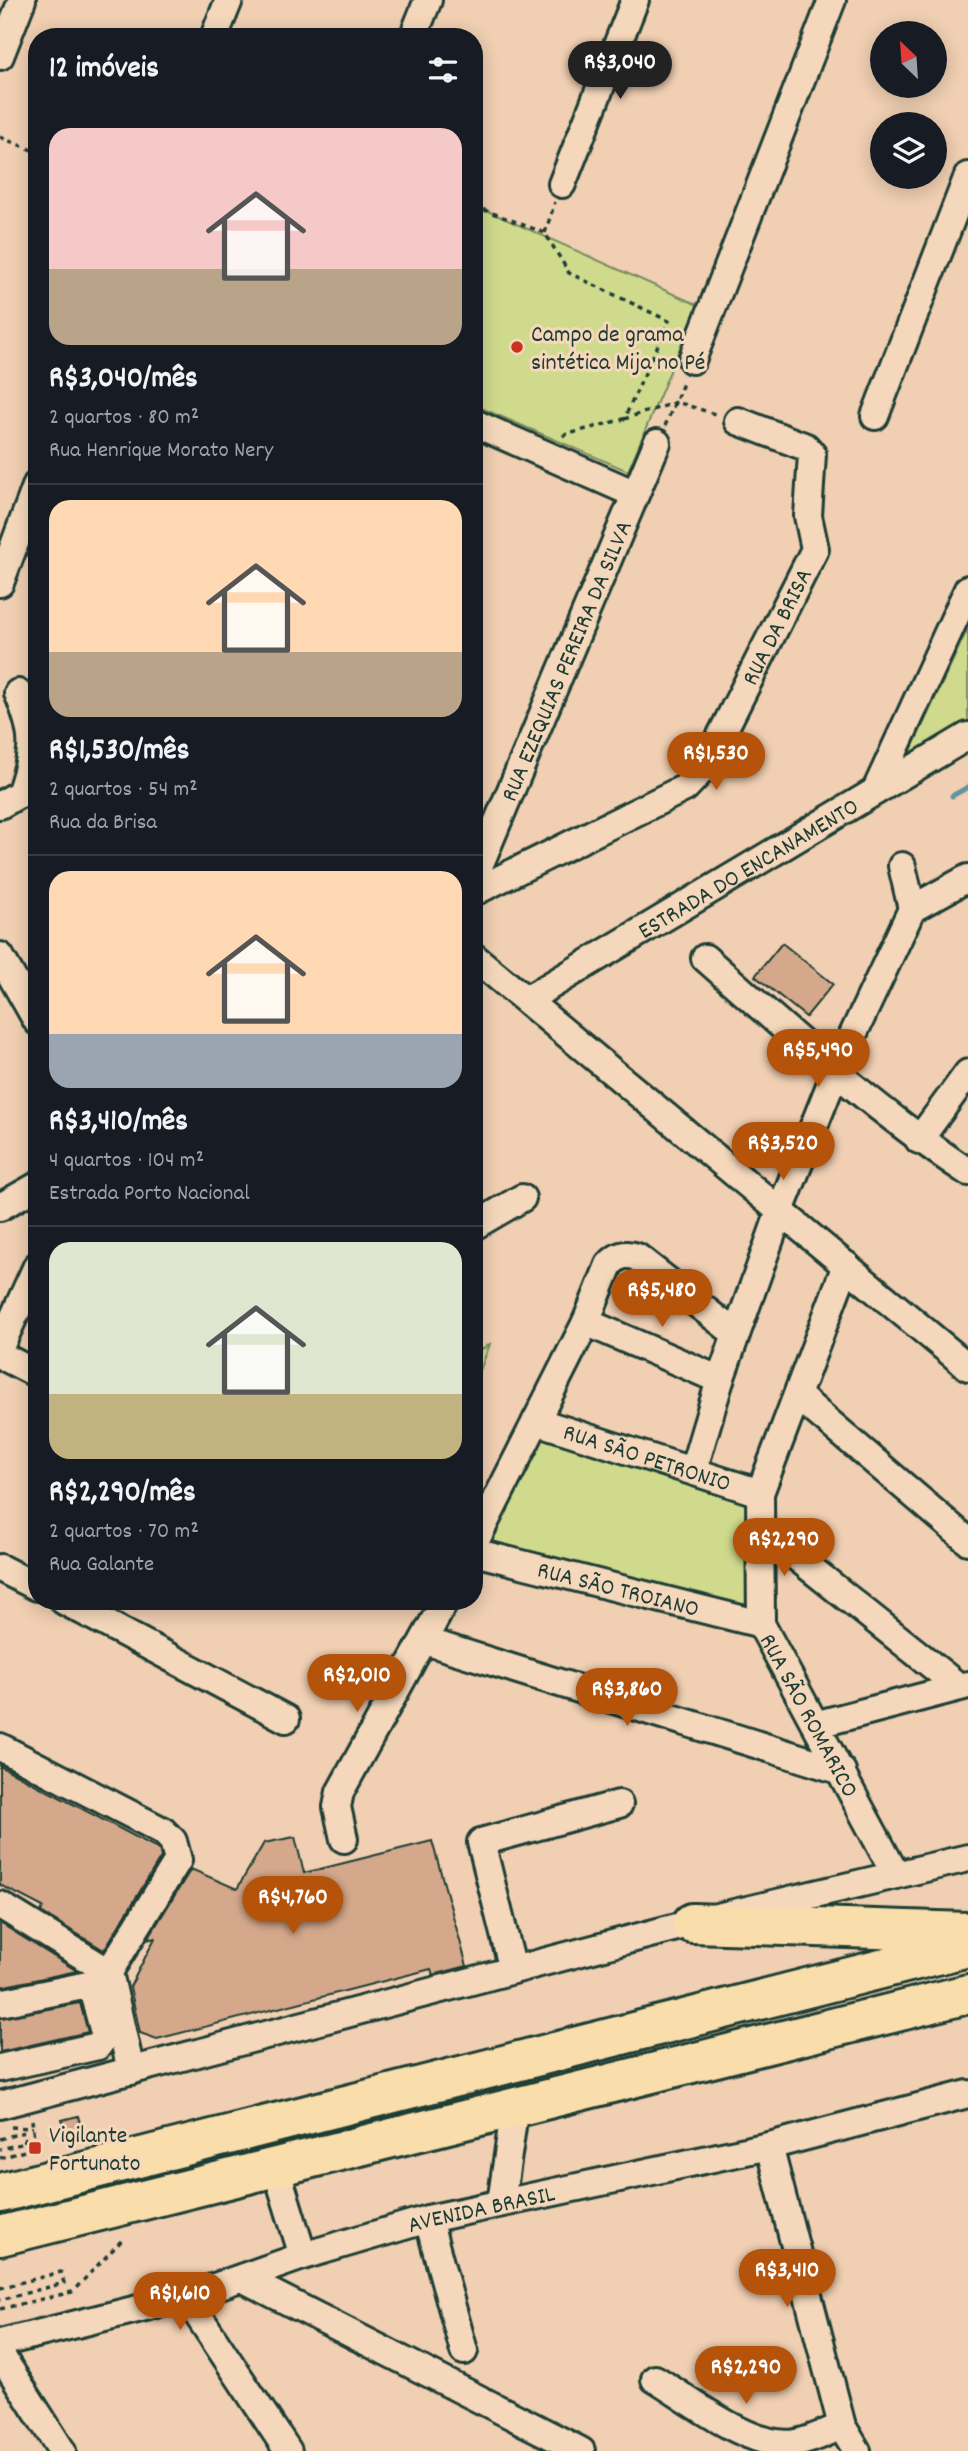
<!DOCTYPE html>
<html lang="pt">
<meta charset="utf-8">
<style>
:root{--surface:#171b24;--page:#20242c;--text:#f1f3f6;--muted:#9ea1a6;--line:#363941;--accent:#b45309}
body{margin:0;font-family:Dekko,sans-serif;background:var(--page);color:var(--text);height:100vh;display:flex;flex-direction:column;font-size:26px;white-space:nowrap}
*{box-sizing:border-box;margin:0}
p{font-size:23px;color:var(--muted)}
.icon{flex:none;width:38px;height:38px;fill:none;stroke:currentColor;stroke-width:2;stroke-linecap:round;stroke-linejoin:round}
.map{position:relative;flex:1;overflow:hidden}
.sheet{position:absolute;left:28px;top:28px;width:455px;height:1582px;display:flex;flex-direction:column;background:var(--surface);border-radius:28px;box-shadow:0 4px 18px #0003}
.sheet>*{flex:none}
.needle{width:46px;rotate:335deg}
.controls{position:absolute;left:870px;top:21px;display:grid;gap:14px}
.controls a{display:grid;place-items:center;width:77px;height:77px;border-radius:50%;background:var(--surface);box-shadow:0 4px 18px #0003;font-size:35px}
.price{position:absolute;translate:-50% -60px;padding:0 16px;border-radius:24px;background:var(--accent);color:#fff;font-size:23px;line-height:46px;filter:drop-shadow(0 2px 4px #0008)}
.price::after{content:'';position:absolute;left:50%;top:42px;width:21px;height:16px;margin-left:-10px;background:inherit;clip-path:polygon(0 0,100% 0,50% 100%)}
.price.current{background:#222;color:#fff}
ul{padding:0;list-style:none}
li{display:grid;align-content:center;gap:14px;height:371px;padding:0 21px}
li+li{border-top:2px solid var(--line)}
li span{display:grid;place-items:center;height:217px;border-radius:21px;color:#555}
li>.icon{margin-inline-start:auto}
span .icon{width:126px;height:126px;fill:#fffc;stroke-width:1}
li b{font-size:30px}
h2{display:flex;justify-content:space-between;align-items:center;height:84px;padding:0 21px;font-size:30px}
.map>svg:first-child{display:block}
.green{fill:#cfda8d;stroke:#778c60;stroke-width:2}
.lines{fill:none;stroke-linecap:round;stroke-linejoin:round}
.stream{stroke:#6094a3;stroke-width:5}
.building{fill:#d5a88b;stroke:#1f3d34;stroke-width:2}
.minor-casing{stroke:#1f3d34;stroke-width:32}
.highway-casing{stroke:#1f3d34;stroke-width:44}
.path{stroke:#1f3d34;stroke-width:3.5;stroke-dasharray:5 5;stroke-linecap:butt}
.minor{stroke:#f5d8bb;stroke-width:26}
.highway{stroke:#f9deab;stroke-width:38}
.poi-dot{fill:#c8321e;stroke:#f5d8bb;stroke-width:2.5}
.labels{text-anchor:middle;stroke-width:6;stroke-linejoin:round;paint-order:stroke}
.poi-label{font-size:24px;fill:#1f3d34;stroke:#f5d8bb;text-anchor:start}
.street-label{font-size:24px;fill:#1f3d34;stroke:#f5d8bb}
</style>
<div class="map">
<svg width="968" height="2451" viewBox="0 0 968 2451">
<rect width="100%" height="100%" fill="#f0cfb2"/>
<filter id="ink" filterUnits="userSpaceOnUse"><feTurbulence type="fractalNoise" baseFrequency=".0143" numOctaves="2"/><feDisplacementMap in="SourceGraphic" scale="14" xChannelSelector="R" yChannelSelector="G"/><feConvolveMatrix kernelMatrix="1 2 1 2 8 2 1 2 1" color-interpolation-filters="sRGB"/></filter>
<g filter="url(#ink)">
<!-- green -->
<g class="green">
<polygon points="474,205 698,305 628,471 474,405"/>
<polygon points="968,628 968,727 906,761"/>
<polygon points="490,1344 474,1386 474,1354"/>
<polygon points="536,1427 751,1495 751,1614 483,1544"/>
</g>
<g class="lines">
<!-- stream -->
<polyline class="stream" points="952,796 968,787"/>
</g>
<!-- building -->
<g class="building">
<polygon points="782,943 833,984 806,1017 755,976"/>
<polygon points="0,1766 159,1849 161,1857 104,1950 41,1912 43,1907 0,1885"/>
<polygon points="295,1837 304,1873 432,1841 467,1966 433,1975 431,1969 157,2039 140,2033 130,1987 155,1938 147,1940 191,1869 237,1889 264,1843"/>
<polygon points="0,1923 77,1971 0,1987"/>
<polygon points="80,2003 88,2032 0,2052 0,2018"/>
<polygon points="78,2116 83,2133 68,2137 62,2120"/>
</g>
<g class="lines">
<defs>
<g id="minor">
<polyline points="214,37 229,0"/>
<polyline points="413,37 428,0"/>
<polyline points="0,56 22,0"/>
<polyline points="562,184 635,0"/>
<polyline points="692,360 832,0"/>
<polyline points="875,416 968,176"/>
<polyline points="474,423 635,494"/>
<polyline points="0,583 37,484"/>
<path d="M18 693C36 736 35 750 20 794"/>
<polyline points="876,790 968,589"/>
<polyline points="0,805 35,785"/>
<path id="s1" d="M474 878 657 443"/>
<path id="s2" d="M474 892 685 788 705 767 815 549 808 516 812 454 806 447 738 421"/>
<polyline points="912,909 968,878"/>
<polyline points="0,956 37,1021"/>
<polyline points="474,957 968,1367"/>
<path d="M705 958C790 1033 874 1110 968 1172"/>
<path id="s3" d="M528 999 968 736"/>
<polyline points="919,1140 968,1073"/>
<polyline points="0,1207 37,1186"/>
<polyline points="474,1226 522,1198"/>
<path id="s4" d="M846 1265 760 1493 761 1624 896 1875"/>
<polyline points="586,1322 720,1380"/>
<polyline points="0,1347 37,1266"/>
<polyline points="0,1355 37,1374"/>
<polyline points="798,1396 968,1541"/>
<path id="s5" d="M536 1421 760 1493"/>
<polyline points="693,1471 720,1380 780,1211 835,1073 912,909 902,866"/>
<polyline points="760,1528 959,1687"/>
<path d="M474 1544 586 1322 609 1265C618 1255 625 1253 637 1257L736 1334"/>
<path id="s6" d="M474 1552 761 1624"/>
<polyline points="0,1568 37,1587"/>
<polyline points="64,1601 286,1719"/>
<polyline points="425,1641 842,1771"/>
<polyline points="818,1724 968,1685"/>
<polyline points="0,1747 163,1831 173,1841 178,1860 109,1972 131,2071"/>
<polyline points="344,1839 337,1807 340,1792 445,1601"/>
<polyline points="0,1905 109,1972"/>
<polyline points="513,1970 481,1842 619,1804"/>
<polyline points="0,2003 88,1985 93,1992 105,2036 98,2046 0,2068"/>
<polyline points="0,2105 692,1923 968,1858"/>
<polyline points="769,2146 842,2426 857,2451"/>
<polyline points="276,2168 303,2256"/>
<polyline points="501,2203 515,2106"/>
<polyline points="428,2219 464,2351"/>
<polyline points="242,2278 581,2451"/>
<polyline points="186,2297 288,2451"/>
<path id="s7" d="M0 2343 186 2297 303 2256 428 2219 769 2146 968 2094"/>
<polyline points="0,2354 62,2451"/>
<path d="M655 2379C690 2400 754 2451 796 2443 812 2440 827 2432 842 2426"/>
</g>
<g id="highway">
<polyline points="692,1923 968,1932"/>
<polyline points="0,2193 968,1947"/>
<polyline points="0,2236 968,1994"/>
</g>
</defs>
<!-- minor casing -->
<use href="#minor" class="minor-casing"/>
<!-- highway casing -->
<use href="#highway" class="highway-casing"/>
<!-- path -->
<g class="path">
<polyline points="0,137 37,152"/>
<polyline points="474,206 545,233 569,273 669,321 624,419 561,436"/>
<polyline points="545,233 555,202"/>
<polyline points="624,419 677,402 718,415"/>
<polyline points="665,426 684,381"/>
<polyline points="11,2127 33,2128"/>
<polyline points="0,2139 24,2132 25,2143 0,2149"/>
<polyline points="0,2158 35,2148 32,2120"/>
<polyline points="0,2288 61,2272 64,2283 0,2300"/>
<polyline points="0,2309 72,2292 124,2238"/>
</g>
<!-- minor -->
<use href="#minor" class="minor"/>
<!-- highway -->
<use href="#highway" class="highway"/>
</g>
</g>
<!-- markers -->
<g class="poi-dot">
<circle cx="517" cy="347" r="7"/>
<rect x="28" y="2141" width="14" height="14" rx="3.5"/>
</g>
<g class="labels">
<!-- poi labels -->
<g class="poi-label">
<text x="531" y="341">Campo de grama<tspan x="531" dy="28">sintética Mija no Pé</tspan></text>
<text x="49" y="2142">Vigilante<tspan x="49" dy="28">Fortunato</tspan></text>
</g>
<!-- street labels -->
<g class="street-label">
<text dy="8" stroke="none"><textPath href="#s2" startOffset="422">RUA DA BRISA</textPath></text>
<text dy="8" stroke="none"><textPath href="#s1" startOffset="236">RUA EZEQUIAS PEREIRA DA SILVA</textPath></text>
<text dy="8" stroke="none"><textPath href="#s3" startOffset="256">ESTRADA DO ENCANAMENTO</textPath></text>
<text dy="8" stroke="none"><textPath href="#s5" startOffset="117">RUA SÃO PETRONIO</textPath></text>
<text dy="8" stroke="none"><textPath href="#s6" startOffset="149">RUA SÃO TROIANO</textPath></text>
<text dy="8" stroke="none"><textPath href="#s4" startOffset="478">RUA SÃO ROMARICO</textPath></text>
<text dy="8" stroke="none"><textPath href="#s7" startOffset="500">AVENIDA BRASIL</textPath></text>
</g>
</g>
</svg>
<div class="controls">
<a><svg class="needle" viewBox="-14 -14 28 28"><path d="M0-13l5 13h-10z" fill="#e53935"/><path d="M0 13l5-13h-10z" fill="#9ea1a6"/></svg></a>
<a><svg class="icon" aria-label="layers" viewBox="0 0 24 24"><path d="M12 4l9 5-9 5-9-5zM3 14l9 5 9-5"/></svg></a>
</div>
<b class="price current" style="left:620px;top:101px">R$3,040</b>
<b class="price" style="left:716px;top:792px">R$1,530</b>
<b class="price" style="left:818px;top:1089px">R$5,490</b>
<b class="price" style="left:783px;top:1182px">R$3,520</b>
<b class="price" style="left:662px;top:1329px">R$5,480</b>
<b class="price" style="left:784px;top:1578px">R$2,290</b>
<b class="price" style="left:357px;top:1714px">R$2,010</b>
<b class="price" style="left:627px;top:1728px">R$3,860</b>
<b class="price" style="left:293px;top:1936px">R$4,760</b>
<b class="price" style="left:787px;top:2309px">R$3,410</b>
<b class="price" style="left:180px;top:2332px">R$1,610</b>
<b class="price" style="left:746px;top:2406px">R$2,290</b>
<section class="sheet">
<h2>12 imóveis<svg class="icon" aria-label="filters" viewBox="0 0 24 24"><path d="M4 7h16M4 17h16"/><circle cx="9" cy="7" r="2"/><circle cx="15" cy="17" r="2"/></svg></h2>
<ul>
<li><span style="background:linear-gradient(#f6c9c9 65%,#b9a48a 0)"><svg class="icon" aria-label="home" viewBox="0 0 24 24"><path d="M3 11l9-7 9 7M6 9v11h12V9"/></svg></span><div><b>R$3,040/mês</b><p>2 quartos · 80 m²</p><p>Rua Henrique Morato Nery</p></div></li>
<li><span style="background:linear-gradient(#ffd9b3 70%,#b9a48a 0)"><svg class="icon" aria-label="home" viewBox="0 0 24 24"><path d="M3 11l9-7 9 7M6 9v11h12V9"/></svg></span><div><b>R$1,530/mês</b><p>2 quartos · 54 m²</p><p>Rua da Brisa</p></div></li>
<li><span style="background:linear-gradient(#ffd9b3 75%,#9aa5b1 0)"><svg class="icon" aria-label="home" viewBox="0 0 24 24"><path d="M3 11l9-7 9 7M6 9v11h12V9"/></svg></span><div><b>R$3,410/mês</b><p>4 quartos · 104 m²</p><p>Estrada Porto Nacional</p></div></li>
<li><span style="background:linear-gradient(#dfe7d0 70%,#c2b280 0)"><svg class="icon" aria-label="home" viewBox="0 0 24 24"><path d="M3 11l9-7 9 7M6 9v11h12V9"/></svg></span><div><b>R$2,290/mês</b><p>2 quartos · 70 m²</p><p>Rua Galante</p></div></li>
</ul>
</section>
</div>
